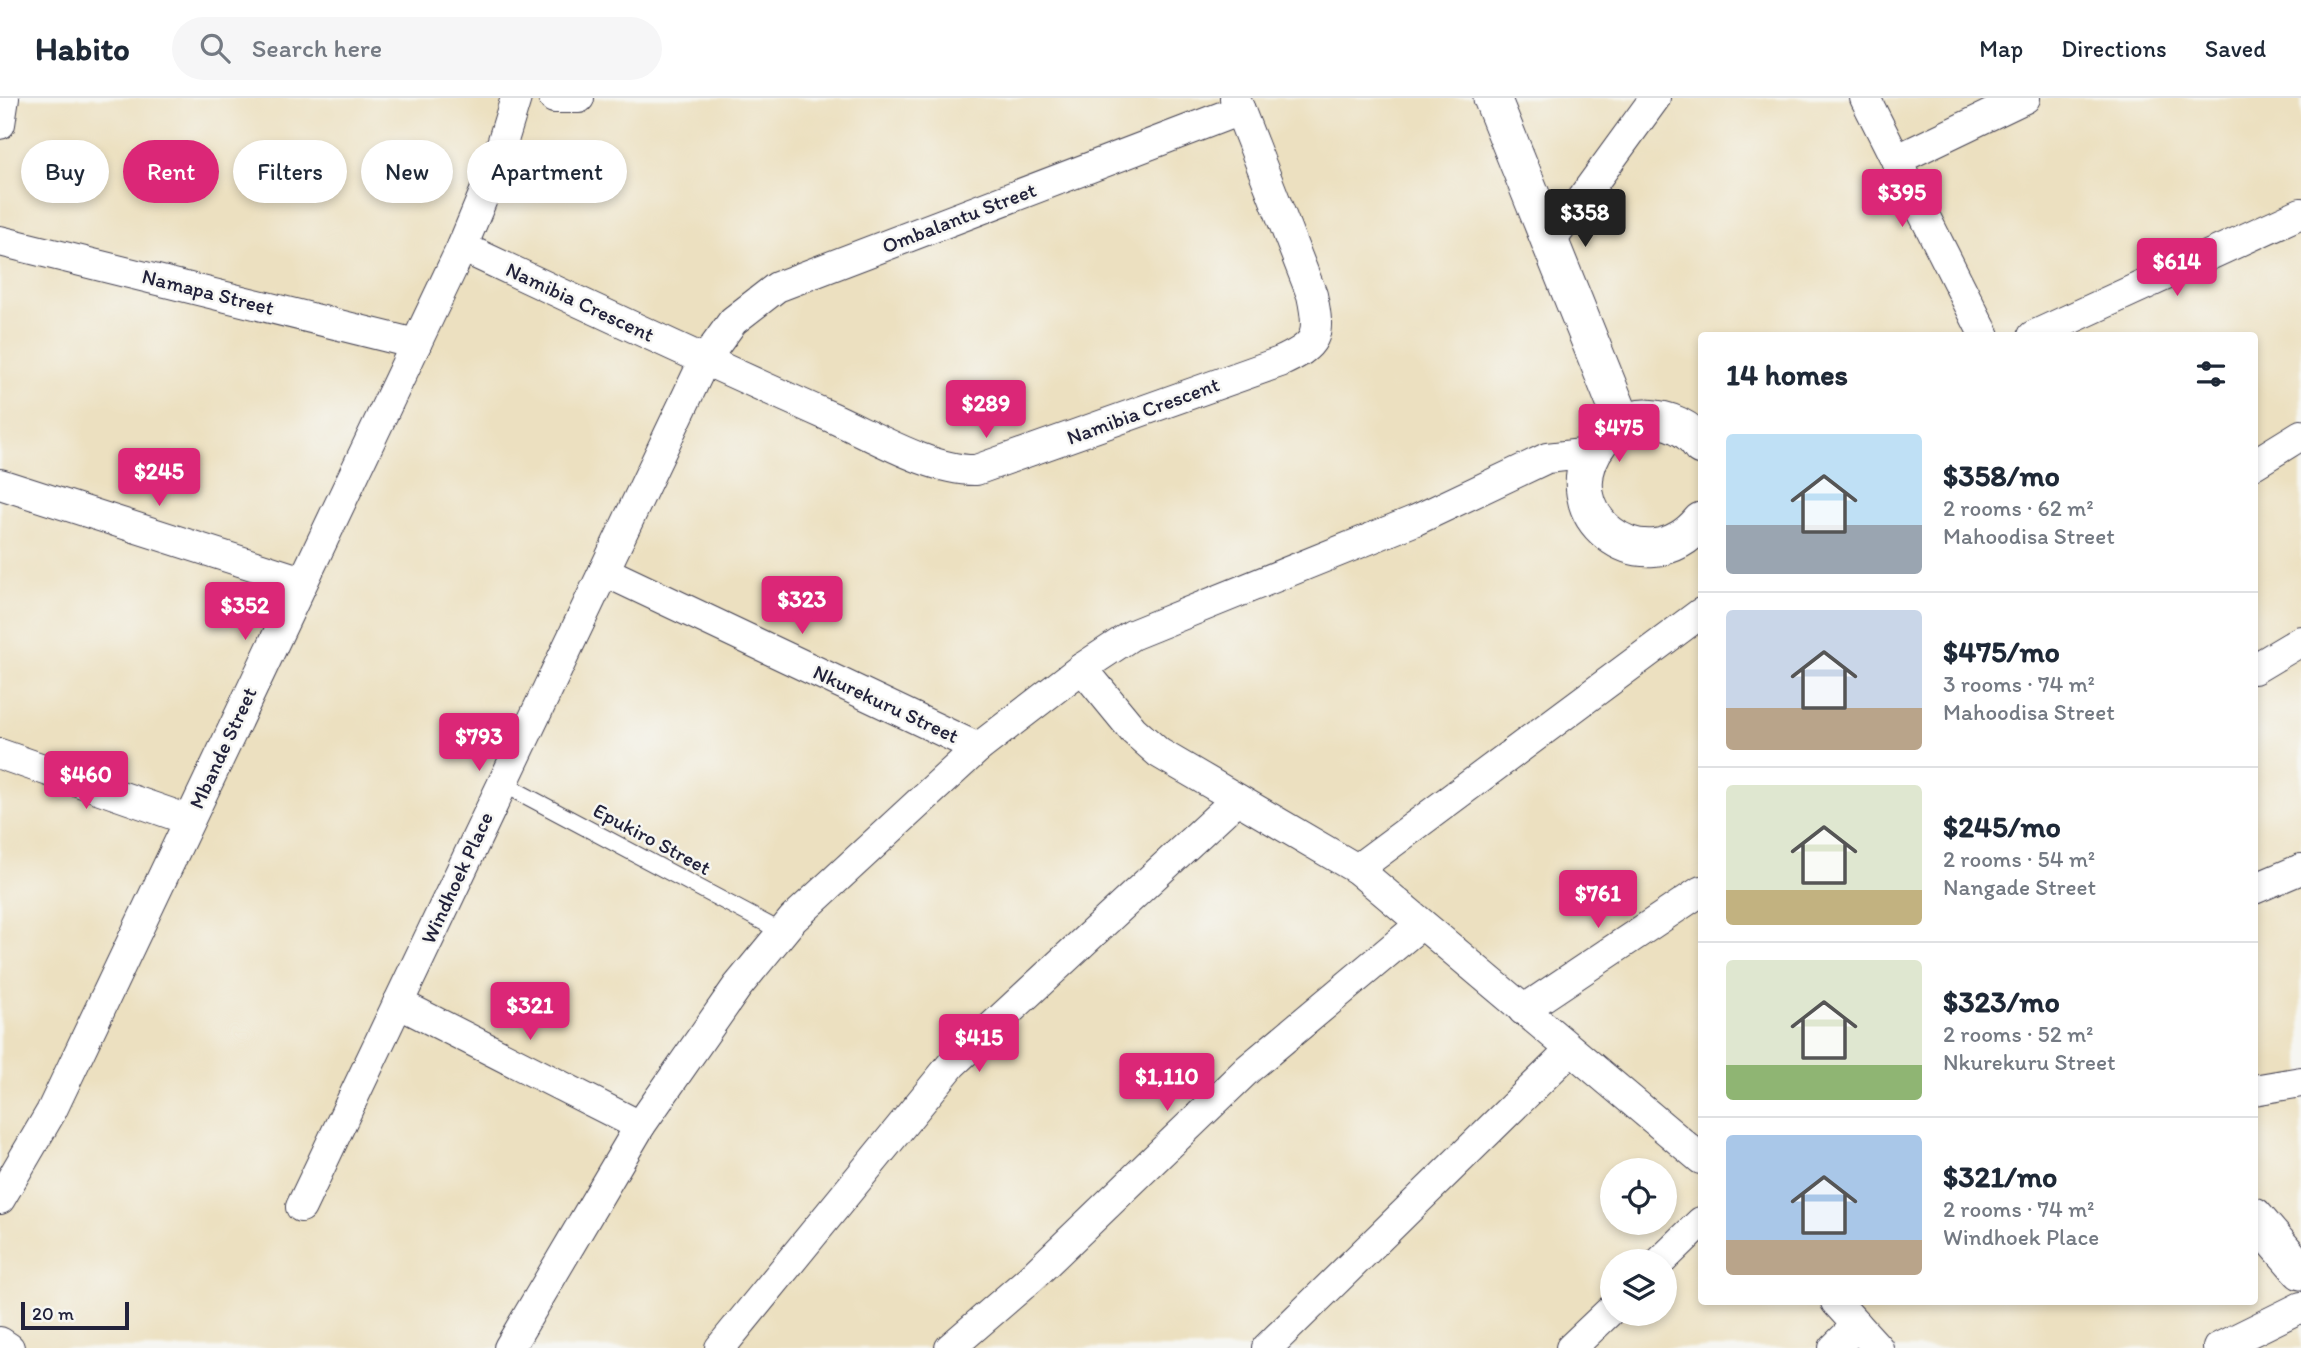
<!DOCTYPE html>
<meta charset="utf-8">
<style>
:root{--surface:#fff;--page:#f6f6f7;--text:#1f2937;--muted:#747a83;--line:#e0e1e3;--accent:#db2777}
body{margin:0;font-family:Itim,sans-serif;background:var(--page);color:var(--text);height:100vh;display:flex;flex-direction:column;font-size:26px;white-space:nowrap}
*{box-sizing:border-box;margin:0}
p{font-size:23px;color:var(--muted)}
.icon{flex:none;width:38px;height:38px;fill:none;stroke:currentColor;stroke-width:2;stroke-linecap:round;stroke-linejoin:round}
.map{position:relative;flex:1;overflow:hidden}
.panel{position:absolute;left:1698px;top:234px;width:560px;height:973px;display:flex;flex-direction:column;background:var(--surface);border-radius:7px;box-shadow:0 4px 10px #0003}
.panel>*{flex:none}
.top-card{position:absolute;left:21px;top:42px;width:665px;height:63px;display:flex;gap:14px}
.buttons{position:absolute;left:1600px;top:1060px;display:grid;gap:14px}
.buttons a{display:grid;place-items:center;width:77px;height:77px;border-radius:50%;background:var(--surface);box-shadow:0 4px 10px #0003;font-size:35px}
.scale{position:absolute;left:21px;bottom:18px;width:108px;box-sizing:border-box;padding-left:7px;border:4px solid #22223b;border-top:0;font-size:19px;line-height:24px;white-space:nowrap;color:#22223b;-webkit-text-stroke:5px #f6f6f2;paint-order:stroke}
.price{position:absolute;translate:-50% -60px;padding:0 16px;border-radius:7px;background:var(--accent);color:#fff;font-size:23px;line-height:46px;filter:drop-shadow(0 2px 4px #0008)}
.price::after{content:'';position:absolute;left:50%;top:42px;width:21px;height:16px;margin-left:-10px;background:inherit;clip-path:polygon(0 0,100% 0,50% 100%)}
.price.on{background:#222;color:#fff}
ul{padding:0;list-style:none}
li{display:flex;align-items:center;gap:21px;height:175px;padding:0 28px}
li+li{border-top:2px solid var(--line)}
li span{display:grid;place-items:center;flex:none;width:196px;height:140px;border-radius:7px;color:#555}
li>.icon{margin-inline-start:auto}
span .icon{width:84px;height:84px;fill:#fffc;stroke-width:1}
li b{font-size:30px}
h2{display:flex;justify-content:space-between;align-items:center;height:84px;padding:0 28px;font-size:30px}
.tag{padding:0 24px;border-radius:32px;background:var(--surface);box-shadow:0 4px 10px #0003;font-size:24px;line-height:63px}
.tag.on{background:var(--accent);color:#fff}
header{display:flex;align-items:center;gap:42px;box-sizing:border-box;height:98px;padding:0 35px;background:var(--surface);border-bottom:2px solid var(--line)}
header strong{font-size:33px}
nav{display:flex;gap:38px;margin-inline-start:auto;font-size:24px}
.search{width:490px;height:63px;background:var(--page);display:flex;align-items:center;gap:18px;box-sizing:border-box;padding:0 24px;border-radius:38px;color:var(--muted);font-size:26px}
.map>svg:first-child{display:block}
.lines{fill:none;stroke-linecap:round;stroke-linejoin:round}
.service-casing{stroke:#403e4f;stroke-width:18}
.minor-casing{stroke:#403e4f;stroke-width:32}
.tertiary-casing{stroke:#403e4f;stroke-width:39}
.service{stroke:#fff;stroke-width:16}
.minor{stroke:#fff;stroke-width:30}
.tertiary{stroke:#fff;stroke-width:37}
.labels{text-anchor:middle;stroke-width:5;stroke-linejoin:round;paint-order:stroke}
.street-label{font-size:21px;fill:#22223b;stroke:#f6f6f2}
</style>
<header>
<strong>Habito</strong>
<div class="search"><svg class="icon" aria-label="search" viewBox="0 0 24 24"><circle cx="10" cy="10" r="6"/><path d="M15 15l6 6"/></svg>Search here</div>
<nav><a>Map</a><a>Directions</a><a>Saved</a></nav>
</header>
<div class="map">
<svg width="2301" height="1250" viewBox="0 0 2301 1250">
<rect width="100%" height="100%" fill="#f6f6f2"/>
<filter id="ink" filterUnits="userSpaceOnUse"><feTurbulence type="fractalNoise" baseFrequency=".0143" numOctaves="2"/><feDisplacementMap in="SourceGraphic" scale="14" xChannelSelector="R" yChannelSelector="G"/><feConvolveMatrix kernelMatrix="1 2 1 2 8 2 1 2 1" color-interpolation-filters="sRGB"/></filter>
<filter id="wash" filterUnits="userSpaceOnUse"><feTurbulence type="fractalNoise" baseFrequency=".00686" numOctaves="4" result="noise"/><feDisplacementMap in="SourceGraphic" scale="28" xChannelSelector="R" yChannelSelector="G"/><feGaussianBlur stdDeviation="1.57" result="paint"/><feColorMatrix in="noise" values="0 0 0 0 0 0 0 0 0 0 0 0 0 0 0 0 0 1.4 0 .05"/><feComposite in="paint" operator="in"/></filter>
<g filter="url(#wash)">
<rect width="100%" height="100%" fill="#ece0c0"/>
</g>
<g filter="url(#ink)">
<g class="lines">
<defs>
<polyline id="service" points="502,685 782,834"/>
<g id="minor">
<polyline points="554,0 579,0"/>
<polyline points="1865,0 1985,238"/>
<polyline points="0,26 4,0"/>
<polyline points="1896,62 2025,0"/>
<polyline points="0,143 416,246"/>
<polyline points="1551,143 1655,0"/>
<path d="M462 149C585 207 707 264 831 319 872 337 931 373 976 372L1280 264C1317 247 1321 239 1312 197L1235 0"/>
<polyline points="2033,238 2301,115"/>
<polyline points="2254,366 2301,337"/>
<polyline points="0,386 302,483"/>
<polyline points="604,473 978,650"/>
<polyline points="1082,570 1133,632 1159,655 1357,771 1701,1061"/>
<polyline points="2254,571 2301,543"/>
<polyline points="0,656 189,722"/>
<polyline points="1357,771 1701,515"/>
<polyline points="2254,791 2301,771"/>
<polyline points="398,905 640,1028"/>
<polyline points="1523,912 1701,793"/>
<polyline points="2254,992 2301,984"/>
<polyline points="0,1101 51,1014 462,149 494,72 516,0"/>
<polyline points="301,1109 704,263 733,223 777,189 1240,12"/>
<polyline points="1660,1164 1701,1124"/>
<polyline points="1836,1204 1878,1250"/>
<polyline points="0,1244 9,1250"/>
<polyline points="509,1250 640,1028 737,889 793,821 978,650 1082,570 1132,537 1416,422 1547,360 1591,355"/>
<polyline points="720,1250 952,966 1237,701"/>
<polyline points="950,1250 1030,1181 1248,971 1420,827"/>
<polyline points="1267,1250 1571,952"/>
<polyline points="1571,1250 1612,1211"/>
<polyline points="1834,1250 1857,1227"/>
<polyline points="2218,1250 2301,1209"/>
</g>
<g id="tertiary">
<polyline points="1492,0 1623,325"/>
<path d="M1701 348C1689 329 1668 321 1646 320 1629 320 1610 330 1600 343 1546 414 1644 492 1701 423"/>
<polyline points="2254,1118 2301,1173"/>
</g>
</defs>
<!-- service casing -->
<use href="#service" class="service-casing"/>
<!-- minor casing -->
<use href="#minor" class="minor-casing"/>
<!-- tertiary casing -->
<use href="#tertiary" class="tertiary-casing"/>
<!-- service -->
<use href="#service" class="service"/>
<!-- minor -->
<use href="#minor" class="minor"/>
<!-- tertiary -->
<use href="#tertiary" class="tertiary"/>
</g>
</g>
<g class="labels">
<!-- street labels -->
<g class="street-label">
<text transform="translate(959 120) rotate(-21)" y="7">Ombalantu Street</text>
<text transform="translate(208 194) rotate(14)" y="7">Namapa Street</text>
<text transform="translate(580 204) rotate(25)" y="7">Namibia Crescent</text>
<text transform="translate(1143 313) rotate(-20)" y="7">Namibia Crescent</text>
<text transform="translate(886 606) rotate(25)" y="7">Nkurekuru Street</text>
<text transform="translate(223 650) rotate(-65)" y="7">Mbande Street</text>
<text transform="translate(652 741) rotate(28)" y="7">Epukiro Street</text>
<text transform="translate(457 780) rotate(-65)" y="7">Windhoek Place</text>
</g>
</g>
</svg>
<div class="buttons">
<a><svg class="icon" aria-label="locate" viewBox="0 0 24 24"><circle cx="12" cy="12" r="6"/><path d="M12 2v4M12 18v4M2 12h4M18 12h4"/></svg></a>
<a><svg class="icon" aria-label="layers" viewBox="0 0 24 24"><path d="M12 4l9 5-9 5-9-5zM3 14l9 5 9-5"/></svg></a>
</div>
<div class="scale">20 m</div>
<b class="price" style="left:1902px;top:131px">$395</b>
<b class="price on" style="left:1585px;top:151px">$358</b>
<b class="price" style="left:2177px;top:200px">$614</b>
<b class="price" style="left:986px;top:342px">$289</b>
<b class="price" style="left:1619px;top:366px">$475</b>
<b class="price" style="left:159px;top:410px">$245</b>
<b class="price" style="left:802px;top:538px">$323</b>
<b class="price" style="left:245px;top:544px">$352</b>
<b class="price" style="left:479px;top:675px">$793</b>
<b class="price" style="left:86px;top:713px">$460</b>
<b class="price" style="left:1598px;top:832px">$761</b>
<b class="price" style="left:530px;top:944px">$321</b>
<b class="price" style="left:979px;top:976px">$415</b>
<b class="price" style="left:1167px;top:1015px">$1,110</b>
<div class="top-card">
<a class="tag">Buy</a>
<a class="tag on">Rent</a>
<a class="tag">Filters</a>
<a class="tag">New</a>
<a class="tag">Apartment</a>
</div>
<section class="panel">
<h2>14 homes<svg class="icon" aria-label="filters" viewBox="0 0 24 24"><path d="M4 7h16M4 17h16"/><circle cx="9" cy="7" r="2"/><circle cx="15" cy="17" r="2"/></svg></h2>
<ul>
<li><span style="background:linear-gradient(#bfe0f5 65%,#9aa5b1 0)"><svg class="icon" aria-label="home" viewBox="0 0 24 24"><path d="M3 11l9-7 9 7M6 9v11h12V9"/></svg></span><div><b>$358/mo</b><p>2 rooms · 62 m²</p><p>Mahoodisa Street</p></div></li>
<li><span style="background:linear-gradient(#c9d6e8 70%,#b9a48a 0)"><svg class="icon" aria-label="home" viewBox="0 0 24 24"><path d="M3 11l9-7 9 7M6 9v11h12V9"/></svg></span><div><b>$475/mo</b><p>3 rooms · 74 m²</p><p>Mahoodisa Street</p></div></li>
<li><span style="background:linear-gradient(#dfe7d0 75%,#c2b280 0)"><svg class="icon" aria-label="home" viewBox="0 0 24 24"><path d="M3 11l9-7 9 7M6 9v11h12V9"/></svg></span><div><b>$245/mo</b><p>2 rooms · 54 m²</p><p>Nangade Street</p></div></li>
<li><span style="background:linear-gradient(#dfe7d0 75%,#8fb573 0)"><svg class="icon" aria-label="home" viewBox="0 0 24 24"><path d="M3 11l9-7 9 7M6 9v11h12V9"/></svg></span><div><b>$323/mo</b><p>2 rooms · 52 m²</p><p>Nkurekuru Street</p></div></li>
<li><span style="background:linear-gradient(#a9c7e8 75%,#b9a48a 0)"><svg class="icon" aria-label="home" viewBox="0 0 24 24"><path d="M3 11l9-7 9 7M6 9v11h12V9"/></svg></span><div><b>$321/mo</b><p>2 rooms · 74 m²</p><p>Windhoek Place</p></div></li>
</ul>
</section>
</div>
